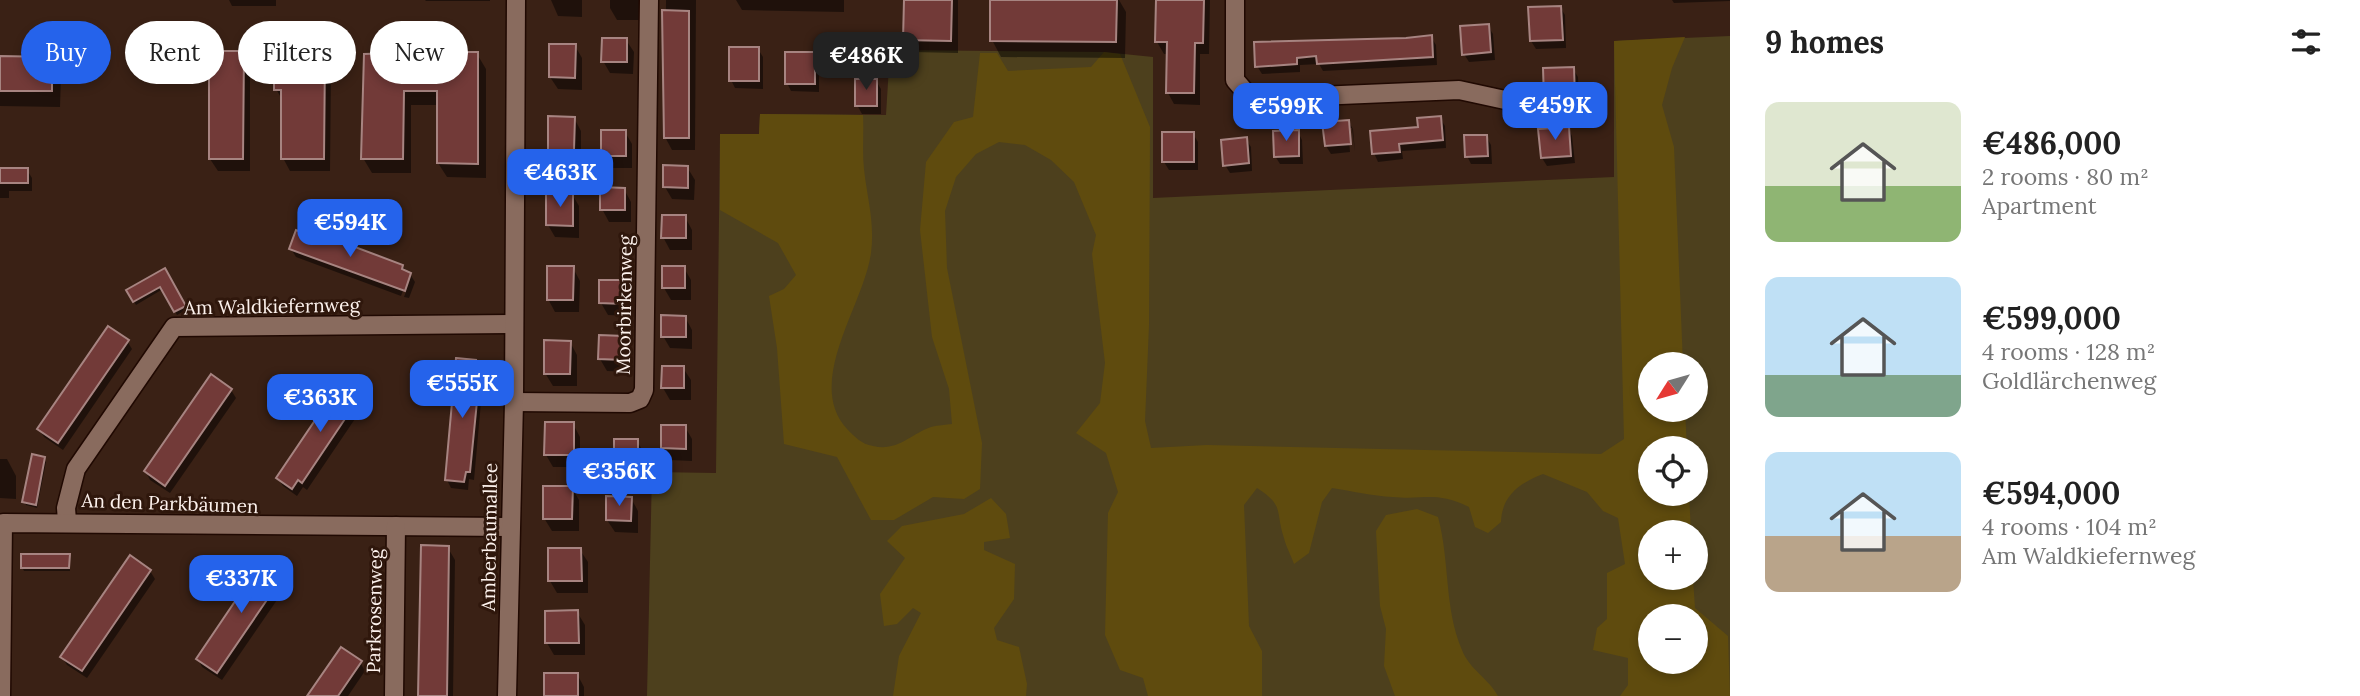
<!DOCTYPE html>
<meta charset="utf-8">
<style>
:root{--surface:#fff;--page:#f6f6f6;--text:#222;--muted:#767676;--accent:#2563eb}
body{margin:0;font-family:Lora,serif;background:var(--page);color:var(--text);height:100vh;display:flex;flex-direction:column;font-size:26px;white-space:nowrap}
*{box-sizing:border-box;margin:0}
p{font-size:23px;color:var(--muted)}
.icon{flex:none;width:38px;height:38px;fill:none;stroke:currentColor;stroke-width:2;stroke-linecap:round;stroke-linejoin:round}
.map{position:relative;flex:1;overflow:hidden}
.details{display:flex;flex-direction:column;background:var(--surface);width:630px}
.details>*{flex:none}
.guide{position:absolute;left:21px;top:21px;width:665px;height:63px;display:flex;gap:14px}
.needle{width:46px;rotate:233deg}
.tools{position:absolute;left:1638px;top:352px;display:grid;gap:14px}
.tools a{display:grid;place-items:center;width:70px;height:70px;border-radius:50%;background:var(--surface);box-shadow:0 4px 10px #0003;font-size:35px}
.price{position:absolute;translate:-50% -60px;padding:0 16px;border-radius:14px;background:var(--accent);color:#fff;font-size:23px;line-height:46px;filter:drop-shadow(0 2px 4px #0008)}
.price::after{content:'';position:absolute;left:50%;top:42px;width:21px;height:16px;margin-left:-10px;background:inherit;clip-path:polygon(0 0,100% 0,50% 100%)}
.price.selected{background:#222;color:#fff}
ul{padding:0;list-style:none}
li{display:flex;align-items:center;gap:21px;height:175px;padding:0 35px}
li span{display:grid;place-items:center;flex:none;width:196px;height:140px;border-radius:14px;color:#555}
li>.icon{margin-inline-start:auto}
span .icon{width:84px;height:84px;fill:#fffc;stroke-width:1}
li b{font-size:30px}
h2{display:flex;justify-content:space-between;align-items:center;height:84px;padding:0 35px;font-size:30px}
.chip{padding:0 24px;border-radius:32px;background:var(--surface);box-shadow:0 4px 10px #0003;font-size:24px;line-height:63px}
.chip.selected{background:var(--accent);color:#fff}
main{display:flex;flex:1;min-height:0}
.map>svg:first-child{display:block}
.green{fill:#4d401d;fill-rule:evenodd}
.forest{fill:#5f4b0e;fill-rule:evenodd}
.shadow{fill:#0007}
.building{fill:#723a38;stroke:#a78481;stroke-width:2}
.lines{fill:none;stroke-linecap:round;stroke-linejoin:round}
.minor-casing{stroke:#200902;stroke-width:21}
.minor{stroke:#896b5e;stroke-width:18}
.labels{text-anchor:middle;stroke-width:6;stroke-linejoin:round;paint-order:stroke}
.street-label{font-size:19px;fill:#fdf2ed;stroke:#2f170c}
</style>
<main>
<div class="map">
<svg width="1730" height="696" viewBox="0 0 1730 696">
<rect width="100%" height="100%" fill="#3a2115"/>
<!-- green -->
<path class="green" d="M1730 36V696H647L652 472 716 473 720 134H759L760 114 886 115 890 50 1104 52 1153 57V198L1614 177V41ZM1650 364H1696V410H1650ZM1650 448H1696V494H1650ZM1650 532H1696V578H1650ZM1650 616H1696V662H1650Z"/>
<!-- forest -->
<g class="forest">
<path d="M1685 37 1672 68 1662 105 1674 147 1683 364H1650V410H1685L1687 448H1650V494H1689L1691 532H1650V578H1693L1695 608 1728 636 1730 696H1620L1628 685V658L1593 650 1597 628 1607 619V573L1625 564 1618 518 1603 511 1587 492 1543 474C1520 483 1502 495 1501 522L1488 533 1475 527 1469 507C1435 491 1426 500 1393 497 1372 496 1352 491 1332 488L1322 502 1309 553 1294 564C1291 555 1286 547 1284 538 1275 511 1285 506 1257 488L1244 505 1249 626 1262 651V696H1148L1143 678 1120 670 1105 635 1108 513 1118 492 1106 453 1076 433 1100 403 1105 363 1092 254 1096 235 1074 182 1051 160 1025 145 999 142 976 154 956 177 945 211 947 268 982 443 980 489 964 499 933 497 894 520H871L837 457 784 444 777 348 769 296 784 289 796 275 778 243 720 210V134H759L760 114 863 115C864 133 862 151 864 169 867 198 875 222 871 253 864 305 804 382 847 429 855 437 861 444 873 446 897 452 911 434 931 427 938 425 946 425 952 424L949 389 932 337 920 230 926 162 954 122 973 117 980 53H997L1008 71 1091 67 1104 52 1120 54 1150 127 1149 325 1145 421 1151 448 1207 445 1601 454 1624 439 1614 41ZM1650 616H1696V662H1650Z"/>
<polygon points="991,498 1006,514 1010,538 984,542 984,550 1015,564 1014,599 994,628 997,640 1019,647 1027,684 1026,696 893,696 899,656 921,613 913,608 897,624 884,626 880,594 905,558 887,541 902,526 964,514"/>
<path d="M1417 509 1438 517C1450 561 1444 608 1462 650 1469 669 1489 679 1498 696H1395L1384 666 1386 629 1380 606 1376 531 1386 515Z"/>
</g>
<!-- shadow -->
<g class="shadow">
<polygon points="229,0 276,0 276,6 232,6"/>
<polygon points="425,0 490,0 490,1 426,1"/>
<polygon points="551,0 582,0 582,17 558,16"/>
<polygon points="610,0 642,0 642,20 617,20 610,8"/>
<polygon points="666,0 696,0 695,150 672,150 665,137"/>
<polygon points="736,0 844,0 844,12 742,10"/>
<polygon points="906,0 958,0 958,53 912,52 905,40"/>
<polygon points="992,0 1119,0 1126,12 1125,58 1001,57 992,40"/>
<polygon points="1157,0 1210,0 1209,54 1200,54 1200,105 1174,104 1168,93 1168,54 1164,54 1157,42"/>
<polygon points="1672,0 1730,0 1730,1 1674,3"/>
<polygon points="1560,7 1565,15 1566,48 1536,49 1531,41"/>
<polygon points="1488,26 1493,34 1495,60 1469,62 1464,54"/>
<polygon points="1431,37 1436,45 1437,65 1323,71 1319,64 1300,65 1300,72 1262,74 1257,66 1256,43"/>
<polygon points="626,40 634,52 633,74 610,73 603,61"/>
<polygon points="575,46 582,58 582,90 558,89 550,77"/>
<polygon points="758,49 763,57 763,89 735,88 731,80"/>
<polygon points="243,53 250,65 250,171 218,171 210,159"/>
<polygon points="477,54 486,69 486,178 447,177 438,163 439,105 411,105 411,173 372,173 363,158 366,56"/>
<polygon points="814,54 819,62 819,92 791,91 787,83"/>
<polygon points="324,55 331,68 330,171 290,171 283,158 283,101 276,89"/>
<polygon points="0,58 51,59 61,75 60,107 0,106"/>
<polygon points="1573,69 1578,77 1579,106 1551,107 1546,99"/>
<polygon points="876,81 881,89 881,114 862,114 857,105"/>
<polygon points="574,118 581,131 581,162 556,162 549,149"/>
<polygon points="1440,118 1445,126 1446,148 1402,151 1403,159 1378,162 1374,153"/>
<polygon points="1348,121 1353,129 1355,152 1352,128 1348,128 1350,152 1331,154 1326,146 1324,123"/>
<polygon points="1568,128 1572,136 1575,163 1547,166 1542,158"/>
<polygon points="625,132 632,144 632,168 610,168 603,155"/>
<polygon points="1298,132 1302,140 1303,164 1280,164 1275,156"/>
<polygon points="1193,134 1198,142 1198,170 1169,170 1164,162"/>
<polygon points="1486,136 1491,145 1492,164 1471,164 1467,156"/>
<polygon points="1246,139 1251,147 1252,171 1230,173 1225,165"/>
<polygon points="687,167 695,180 694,200 672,199 665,187"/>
<polygon points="0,170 27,170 32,178 32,191 9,191 9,198 0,198"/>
<polygon points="624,189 631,202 631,222 609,222 602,209"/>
<polygon points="572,194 579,206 579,238 555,237 548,225"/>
<polygon points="685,217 692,230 692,250 670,250 663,237"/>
<polygon points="291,249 402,266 410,274 415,282 409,298 404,297 411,277 408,277 401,296 296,257"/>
<polygon points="573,268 580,281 579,312 555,312 548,299"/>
<polygon points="684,268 691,280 691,300 671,300 664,288"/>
<polygon points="164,271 186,310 177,315 163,289 136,305 128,291"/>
<polygon points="623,282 630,294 630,316 608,315 601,303"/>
<polygon points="685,317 692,330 692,349 670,348 663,336"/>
<polygon points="623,337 630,350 630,372 607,371 600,359"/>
<polygon points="127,341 132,349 63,450 44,437 39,429"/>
<polygon points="570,342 577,355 577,386 553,386 545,373"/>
<polygon points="475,362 483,380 474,480 469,479 468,490 451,488 447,480"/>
<polygon points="683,368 691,380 691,400 670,400 663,388"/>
<polygon points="360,388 365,396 360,403 363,407 307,490 303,487 297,496 283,486 278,478"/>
<polygon points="231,390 236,398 170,493 150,480 146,472"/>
<polygon points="573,424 580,437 580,467 553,467 546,455"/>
<polygon points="685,427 692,439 692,461 670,460 663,448"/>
<polygon points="637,441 644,453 644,474 623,474 615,461"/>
<polygon points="0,459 7,459 16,476 16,499 0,498"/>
<polygon points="44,459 46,462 37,508 26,505 24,501"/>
<polygon points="572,488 579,500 579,531 552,531 544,518"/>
<polygon points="631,498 638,511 638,533 615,532 607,520"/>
<polygon points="448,548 455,560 453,696 420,696"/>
<polygon points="580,550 588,562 588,593 557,593 550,581"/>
<polygon points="69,556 70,571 24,571 22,567"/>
<polygon points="150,571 155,579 87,678 67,665 62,657"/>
<polygon points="285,573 290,581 222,680 202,667 198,659"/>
<polygon points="547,612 577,612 585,625 585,655 554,655 547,643"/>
<polygon points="360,662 365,671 348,696 309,696"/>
<polygon points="577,674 584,687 584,696 546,696"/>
</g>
<!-- building -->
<g class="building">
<polygon points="904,0 952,0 951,41 903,40"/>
<polygon points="990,0 1117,0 1116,42 990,41"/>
<polygon points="1156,0 1204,0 1203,43 1195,43 1194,93 1166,93 1167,42 1155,42"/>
<polygon points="1561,6 1563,40 1530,41 1528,7"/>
<polygon points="662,10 689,11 689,138 664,138"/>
<polygon points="1489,24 1491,52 1462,55 1460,26"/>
<polygon points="1432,35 1433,57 1317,64 1316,56 1297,58 1297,64 1255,67 1254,42 1406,38"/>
<polygon points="602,38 627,38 627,62 601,62"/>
<polygon points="549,44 576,44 575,78 549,77"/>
<rect x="729" y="47" width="30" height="34"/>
<polygon points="209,51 244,51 243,159 209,159"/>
<polygon points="437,52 478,52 478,164 437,163 437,91 404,91 403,159 361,159 364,54"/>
<rect x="785" y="52" width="30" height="32"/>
<polygon points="274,53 325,54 324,159 281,159 281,90 274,90"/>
<polygon points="0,56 52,57 52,91 0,91"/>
<polygon points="1574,67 1575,98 1544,99 1543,68"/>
<rect x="855" y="79" width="22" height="27"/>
<polygon points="548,116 575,117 574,150 548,150"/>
<polygon points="1441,116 1443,140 1399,144 1400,152 1372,154 1370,131 1418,127 1417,118"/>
<polygon points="1349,120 1351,144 1325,146 1322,122"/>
<polygon points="1569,127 1571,156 1541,158 1538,129"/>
<rect x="601" y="130" width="25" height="26"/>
<polygon points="1299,130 1299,156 1274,157 1273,131"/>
<rect x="1162" y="132" width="32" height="30"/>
<polygon points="1464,135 1487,135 1488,156 1465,157"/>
<polygon points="1247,137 1249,163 1223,166 1221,140"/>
<polygon points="663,165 688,166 688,188 663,187"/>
<rect x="0" y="168" width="28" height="15"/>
<polygon points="600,187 625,188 625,210 600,210"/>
<polygon points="546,192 573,192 573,226 546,225"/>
<polygon points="662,215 686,215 686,238 661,238"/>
<polygon points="307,229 403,265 402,269 411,273 405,291 289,249 296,230 306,234"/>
<polygon points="547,266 574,266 573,300 547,300"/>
<rect x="662" y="266" width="23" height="22"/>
<polygon points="165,268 186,306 174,312 160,287 133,302 126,290"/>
<polygon points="599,280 624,280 624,304 599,303"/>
<polygon points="661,315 686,316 686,337 661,337"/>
<polygon points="108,326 129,340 58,443 37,429"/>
<polygon points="599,335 624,336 624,360 598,359"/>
<polygon points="544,340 571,341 570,374 544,374"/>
<polygon points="456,358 476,360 475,370 480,371 470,472 466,472 464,482 445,480"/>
<polygon points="662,366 684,366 684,388 661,388"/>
<polygon points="211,374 232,389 165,486 144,471"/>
<polygon points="345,376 361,387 356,395 359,398 302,483 298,480 292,489 276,478"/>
<polygon points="545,422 574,422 574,455 544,455"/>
<polygon points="661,425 686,425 686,449 661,448"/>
<rect x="614" y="439" width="24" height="23"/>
<polygon points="32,454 45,457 36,505 22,502"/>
<polygon points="543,486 573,486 572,519 543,519"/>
<polygon points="606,496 632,497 631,521 606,520"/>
<polygon points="421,545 449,546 447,696 418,696"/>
<polygon points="548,548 581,548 582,581 548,581"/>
<polygon points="21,554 70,554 69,568 21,568"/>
<polygon points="130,555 151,570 82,671 60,657"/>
<polygon points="265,557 286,572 217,673 196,659"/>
<polygon points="578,610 579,643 545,643 545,611"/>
<polygon points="341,647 362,661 338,696 307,696"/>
<rect x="544" y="673" width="34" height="23"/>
</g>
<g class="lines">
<defs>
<g id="minor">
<polyline points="1235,0 1235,80 1248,95 1269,98 1459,90 1505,100"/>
<polyline points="514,402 630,403 640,399 644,390 649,0"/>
<polyline points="67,521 66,508 76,469 174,327 513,324"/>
<polyline points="1,696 3,523 509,527"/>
<polyline points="394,696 396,526"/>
<polyline points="507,696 514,402 516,0"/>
</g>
</defs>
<!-- minor casing -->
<use href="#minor" class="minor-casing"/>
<!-- minor -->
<use href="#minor" class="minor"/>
</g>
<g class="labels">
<!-- street labels -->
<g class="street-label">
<text transform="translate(624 305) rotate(-89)" y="7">Moorbirkenweg</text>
<text transform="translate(272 306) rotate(-1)" y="7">Am Waldkiefernweg</text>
<text transform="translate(170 503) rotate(2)" y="7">An den Parkbäumen</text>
<text transform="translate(489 537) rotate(-89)" y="7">Amberbaumallee</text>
<text transform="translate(374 611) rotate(-89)" y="7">Parkrosenweg</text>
</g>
</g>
</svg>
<div class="tools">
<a><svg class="needle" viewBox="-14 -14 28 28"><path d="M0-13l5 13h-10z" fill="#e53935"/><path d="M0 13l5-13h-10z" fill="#767676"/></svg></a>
<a><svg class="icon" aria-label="locate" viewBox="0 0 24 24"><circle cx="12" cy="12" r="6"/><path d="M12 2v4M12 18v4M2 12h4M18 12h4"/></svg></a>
<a>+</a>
<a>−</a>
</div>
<b class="price selected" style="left:866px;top:92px">€486K</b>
<b class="price" style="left:1555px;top:142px">€459K</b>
<b class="price" style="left:1286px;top:143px">€599K</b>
<b class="price" style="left:560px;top:209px">€463K</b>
<b class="price" style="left:350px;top:259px">€594K</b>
<b class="price" style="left:462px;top:420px">€555K</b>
<b class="price" style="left:320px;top:434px">€363K</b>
<b class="price" style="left:619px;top:508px">€356K</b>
<b class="price" style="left:241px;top:615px">€337K</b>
<div class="guide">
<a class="chip selected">Buy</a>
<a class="chip">Rent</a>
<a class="chip">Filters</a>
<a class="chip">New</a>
</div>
</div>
<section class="details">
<h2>9 homes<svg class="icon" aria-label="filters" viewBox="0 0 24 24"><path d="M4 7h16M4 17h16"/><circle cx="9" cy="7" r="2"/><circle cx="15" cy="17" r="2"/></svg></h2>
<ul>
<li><span style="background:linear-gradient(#dfe7d0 60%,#8fb573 0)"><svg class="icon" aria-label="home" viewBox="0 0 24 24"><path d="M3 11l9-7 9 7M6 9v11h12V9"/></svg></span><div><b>€486,000</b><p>2 rooms · 80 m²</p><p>Apartment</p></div></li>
<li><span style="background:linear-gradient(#bfe0f5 70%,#7fa58c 0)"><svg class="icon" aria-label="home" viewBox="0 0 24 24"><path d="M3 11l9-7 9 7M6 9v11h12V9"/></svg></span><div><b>€599,000</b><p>4 rooms · 128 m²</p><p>Goldlärchenweg</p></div></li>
<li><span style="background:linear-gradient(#bfe0f5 60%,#b9a48a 0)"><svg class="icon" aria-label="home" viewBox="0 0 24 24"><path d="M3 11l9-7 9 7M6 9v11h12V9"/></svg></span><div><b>€594,000</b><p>4 rooms · 104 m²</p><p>Am Waldkiefernweg</p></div></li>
</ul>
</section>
</main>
